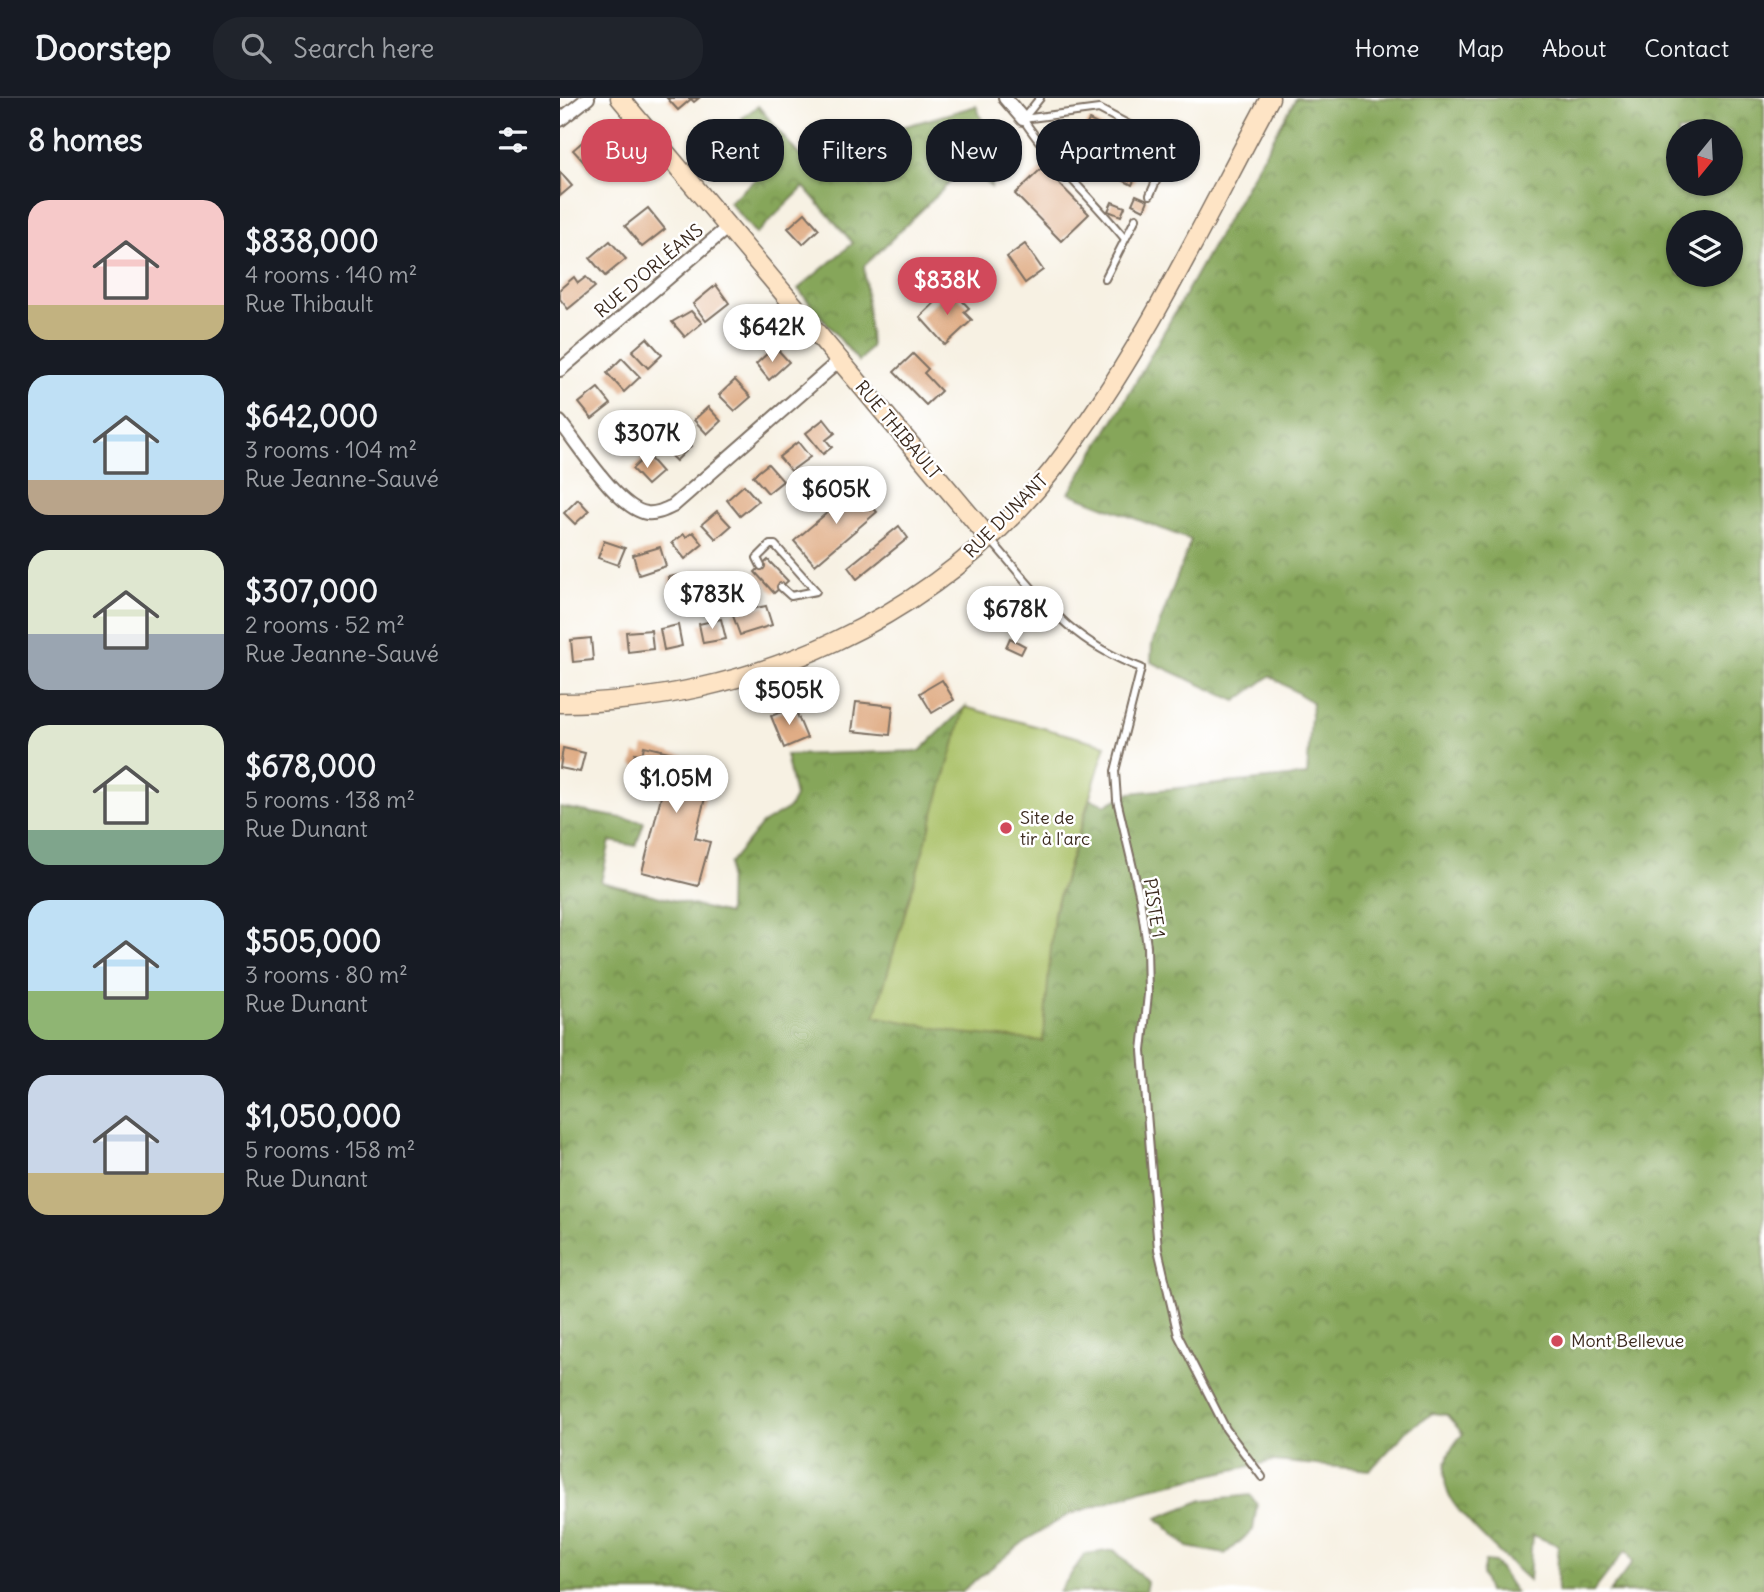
<!DOCTYPE html>
<meta charset="utf-8">
<style>
:root{--surface:#171b24;--page:#20242c;--text:#f1f3f6;--muted:#9ea1a6;--line:#363941;--accent:#d1495b}
body{margin:0;font-family:Delius,sans-serif;background:var(--page);color:var(--text);height:100vh;display:flex;flex-direction:column;font-size:26px;white-space:nowrap}
*{box-sizing:border-box;margin:0}
p{font-size:23px;color:var(--muted)}
.icon{flex:none;width:38px;height:38px;fill:none;stroke:currentColor;stroke-width:2;stroke-linecap:round;stroke-linejoin:round}
.map{position:relative;flex:1;overflow:hidden}
.side{display:flex;flex-direction:column;background:var(--surface);width:560px}
.side>*{flex:none}
.top-card{position:absolute;left:21px;top:21px;width:665px;height:63px;display:flex;gap:14px}
.needle{width:46px;rotate:198deg}
.controls{position:absolute;left:1106px;top:21px;display:grid;gap:14px}
.controls a{display:grid;place-items:center;width:77px;height:77px;border-radius:50%;background:var(--surface);box-shadow:0 2px 5px #0004;font-size:35px}
.price{position:absolute;translate:-50% -60px;padding:0 16px;border-radius:24px;background:#fff;color:#222;font-size:23px;line-height:46px;filter:drop-shadow(0 2px 4px #0008)}
.price::after{content:'';position:absolute;left:50%;top:42px;width:21px;height:16px;margin-left:-10px;background:inherit;clip-path:polygon(0 0,100% 0,50% 100%)}
.price.on{background:var(--accent);color:#fff}
ul{padding:0;list-style:none}
li{display:flex;align-items:center;gap:21px;height:175px;padding:0 28px}
li span{display:grid;place-items:center;flex:none;width:196px;height:140px;border-radius:21px;color:#555}
li>.icon{margin-inline-start:auto}
span .icon{width:84px;height:84px;fill:#fffc;stroke-width:1}
li b{font-size:30px}
h2{display:flex;justify-content:space-between;align-items:center;height:84px;padding:0 28px;font-size:30px}
.chip{padding:0 24px;border-radius:28px;background:var(--surface);box-shadow:0 2px 5px #0004;font-size:24px;line-height:63px}
.chip.on{background:var(--accent);color:#fff}
header{display:flex;align-items:center;gap:42px;box-sizing:border-box;height:98px;padding:0 35px;background:var(--surface);border-bottom:2px solid var(--line)}
header strong{font-size:33px}
nav{display:flex;gap:38px;margin-inline-start:auto;font-size:24px}
.search{width:490px;height:63px;background:var(--page);display:flex;align-items:center;gap:18px;box-sizing:border-box;padding:0 24px;border-radius:28px;color:var(--muted);font-size:26px}
main{display:flex;flex:1;min-height:0}
.map>svg:first-child{display:block}
.forest{fill:url(#forest-crowns);stroke:#60683c;stroke-width:2;fill-rule:evenodd}
.garden{fill:#a9c065;stroke:#727542;stroke-width:2}
.building{fill:#e0ad86}
.lines{fill:none;stroke-linecap:round;stroke-linejoin:round}
.lane-casing{stroke:#7d7063;stroke-width:10}
.street-casing{stroke:#7d7063;stroke-width:16}
.secondary-casing{stroke:#7d7063;stroke-width:21}
.lane{stroke:#fff;stroke-width:6}
.street{stroke:#fff;stroke-width:12}
.secondary{stroke:#fee4c5;stroke-width:18}
.poi-dot{fill:#d1495b;stroke:#fff;stroke-width:2.5}
.labels{text-anchor:middle;stroke-width:5;stroke-linejoin:round;paint-order:stroke}
.street-label{font-size:18px;fill:#3b2a1e;stroke:#fff}
.poi-label{font-size:18px;fill:#3b2a1e;stroke:#fff;text-anchor:start}
</style>
<header>
<strong>Doorstep</strong>
<div class="search"><svg class="icon" aria-label="search" viewBox="0 0 24 24"><circle cx="10" cy="10" r="6"/><path d="M15 15l6 6"/></svg>Search here</div>
<nav><a>Home</a><a>Map</a><a>About</a><a>Contact</a></nav>
</header>
<main>
<section class="side">
<h2>8 homes<svg class="icon" aria-label="filters" viewBox="0 0 24 24"><path d="M4 7h16M4 17h16"/><circle cx="9" cy="7" r="2"/><circle cx="15" cy="17" r="2"/></svg></h2>
<ul>
<li><span style="background:linear-gradient(#f6c9c9 75%,#c2b280 0)"><svg class="icon" aria-label="home" viewBox="0 0 24 24"><path d="M3 11l9-7 9 7M6 9v11h12V9"/></svg></span><div><b>$838,000</b><p>4 rooms · 140 m²</p><p>Rue Thibault</p></div></li>
<li><span style="background:linear-gradient(#bfe0f5 75%,#b9a48a 0)"><svg class="icon" aria-label="home" viewBox="0 0 24 24"><path d="M3 11l9-7 9 7M6 9v11h12V9"/></svg></span><div><b>$642,000</b><p>3 rooms · 104 m²</p><p>Rue Jeanne-Sauvé</p></div></li>
<li><span style="background:linear-gradient(#dfe7d0 60%,#9aa5b1 0)"><svg class="icon" aria-label="home" viewBox="0 0 24 24"><path d="M3 11l9-7 9 7M6 9v11h12V9"/></svg></span><div><b>$307,000</b><p>2 rooms · 52 m²</p><p>Rue Jeanne-Sauvé</p></div></li>
<li><span style="background:linear-gradient(#dfe7d0 75%,#7fa58c 0)"><svg class="icon" aria-label="home" viewBox="0 0 24 24"><path d="M3 11l9-7 9 7M6 9v11h12V9"/></svg></span><div><b>$678,000</b><p>5 rooms · 138 m²</p><p>Rue Dunant</p></div></li>
<li><span style="background:linear-gradient(#bfe0f5 65%,#8fb573 0)"><svg class="icon" aria-label="home" viewBox="0 0 24 24"><path d="M3 11l9-7 9 7M6 9v11h12V9"/></svg></span><div><b>$505,000</b><p>3 rooms · 80 m²</p><p>Rue Dunant</p></div></li>
<li><span style="background:linear-gradient(#c9d6e8 70%,#c2b280 0)"><svg class="icon" aria-label="home" viewBox="0 0 24 24"><path d="M3 11l9-7 9 7M6 9v11h12V9"/></svg></span><div><b>$1,050,000</b><p>5 rooms · 158 m²</p><p>Rue Dunant</p></div></li>
</ul>
</section>
<div class="map">
<svg width="1204" height="1494" viewBox="0 0 1204 1494">
<defs>
<pattern id="forest-crowns" width="20" height="18" patternUnits="userSpaceOnUse" patternTransform="scale(1.75)"><rect width="20" height="18" fill="#86a65a"/><path d="M2 6a3 3 0 1 1 6 0M12 15a3 3 0 1 1 6 0" fill="none" stroke="#6f874a"/></pattern>
</defs>
<rect width="100%" height="100%" fill="#fff"/>
<filter id="ink" filterUnits="userSpaceOnUse"><feTurbulence type="fractalNoise" baseFrequency=".0143" numOctaves="2"/><feDisplacementMap in="SourceGraphic" scale="14" xChannelSelector="R" yChannelSelector="G"/><feConvolveMatrix kernelMatrix="1 2 1 2 8 2 1 2 1" color-interpolation-filters="sRGB"/></filter>
<filter id="wash" filterUnits="userSpaceOnUse"><feTurbulence type="fractalNoise" baseFrequency=".00686" numOctaves="4" result="noise"/><feDisplacementMap in="SourceGraphic" scale="28" xChannelSelector="R" yChannelSelector="G"/><feGaussianBlur stdDeviation="1.57" result="paint"/><feColorMatrix in="noise" values="0 0 0 0 0 0 0 0 0 0 0 0 0 0 0 0 0 1.4 0 .05"/><feComposite in="paint" operator="in"/></filter>
<g filter="url(#wash)">
<rect width="100%" height="100%" fill="#f7f1e3"/>
<!-- forest -->
<g class="forest">
<path d="M736 0H1204V1494H1050L1073 1464 1066 1452 1033 1494H997L998 1447 972 1437 969 1482C950 1465 895 1416 888 1395 880 1373 887 1352 903 1336L887 1317 873 1315 850 1330 810 1372 713 1363 582 1392 508 1417 466 1442 401 1494H0V709L84 724 76 748 50 743 41 784 168 816 169 766 202 726 229 710 235 699 226 657 360 653 405 609 339 842 486 880 494 814 530 701 546 707 570 695 747 677 752 604 710 578 676 603 591 564 592 546 631 442 509 395 562 308ZM1118 33H1171V86H1118ZM1118 124H1171V177H1118Z"/>
<polygon points="198,8 240,58 416,8 435,52 431,89 409,66 304,168 311,249 299,264 238,191 293,145 244,89 196,136 169,104 218,62 182,20"/>
<polygon points="690,1397 697,1406 693,1432 665,1456 628,1449 597,1420 643,1402"/>
<polygon points="554,1452 587,1484 585,1494 499,1494 525,1456"/>
<polygon points="925,1463 935,1464 955,1494 928,1494 922,1477"/>
</g>
<!-- garden -->
<polygon class="garden" points="405,609 546,647 494,814 483,943 401,935 315,918"/>
<g id="blocks">
<!-- building -->
<g class="building">
<polygon points="107,0 139,0 134,4 131,1 118,12"/>
<polygon points="529,22 589,52 572,87 512,57"/>
<polygon points="35,33 53,55 32,73 13,52"/>
<polygon points="177,36 195,57 172,77 154,56"/>
<polygon points="483,69 529,116 501,143 455,96"/>
<polygon points="0,74 12,88 0,98"/>
<polygon points="576,97 588,102 584,112 572,106"/>
<polygon points="552,104 565,109 561,118 548,113"/>
<polygon points="88,110 105,131 82,149 65,128"/>
<polygon points="245,115 259,131 243,146 228,130"/>
<polygon points="50,143 66,161 45,178 30,160"/>
<polygon points="465,146 483,172 465,185 447,159"/>
<polygon points="14,179 18,185 26,179 35,189 8,211 0,201 0,191"/>
<polygon points="156,187 169,205 146,223 133,206"/>
<polygon points="393,193 409,210 404,214 412,222 385,247 360,219 386,194 389,197"/>
<polygon points="131,213 142,225 125,239 112,224"/>
<polygon points="87,240 102,257 88,270 72,253"/>
<polygon points="218,252 229,264 209,282 196,266 209,254 212,257"/>
<polygon points="353,256 368,271 364,275 381,293 366,307 334,274"/>
<polygon points="62,260 80,279 64,294 47,275"/>
<polygon points="175,282 191,299 175,313 159,297"/>
<polygon points="38,290 51,306 32,321 19,305"/>
<polygon points="148,309 161,323 147,336 134,322"/>
<polygon points="264,321 275,335 266,342 272,349 263,356 246,335"/>
<polygon points="115,332 131,348 116,363 100,347"/>
<polygon points="238,344 250,359 231,373 219,359"/>
<polygon points="87,357 102,374 87,387 72,371"/>
<polygon points="208,366 223,383 208,395 193,378"/>
<polygon points="184,387 198,403 180,418 167,402"/>
<polygon points="296,390 317,414 255,467 234,443"/>
<polygon points="18,401 29,413 15,426 4,415"/>
<polygon points="157,413 171,428 156,441 142,426"/>
<polygon points="339,428 348,440 297,481 288,469"/>
<polygon points="133,434 143,446 125,461 112,445 124,436 126,439"/>
<polygon points="44,443 65,450 58,467 38,460"/>
<polygon points="100,449 106,468 79,477 73,457"/>
<polygon points="208,462 228,483 214,495 195,474"/>
<polygon points="120,477 123,492 111,495 108,479"/>
<polygon points="206,508 212,527 180,537 172,515"/>
<polygon points="161,521 166,541 143,545 139,526"/>
<polygon points="118,527 122,548 104,552 100,531"/>
<polygon points="91,532 93,551 68,554 66,534"/>
<polygon points="31,540 33,562 13,564 11,542"/>
<polygon points="450,540 465,548 461,556 446,549"/>
<polygon points="382,582 394,602 372,615 360,595"/>
<polygon points="296,604 333,608 330,637 292,633"/>
<polygon points="234,609 247,640 224,650 211,618"/>
<polygon points="84,648 146,663 142,677 150,680 135,740 150,744 138,788 82,774 101,699 94,697 97,689 88,687 91,676 72,667 75,655 82,657"/>
<polygon points="3,650 25,655 20,674 0,670"/>
</g>
</g>
</g>
<g filter="url(#ink)">
<use href="#blocks" fill-opacity="0" stroke="#7d7063" stroke-width="2"/>
<g class="lines">
<defs>
<g id="lane">
<polyline points="480,0 463,21 539,11 611,49 590,97"/>
<path d="M463 21C492 65 532 100 565 141"/>
<polyline points="545,181 576,120"/>
<path d="M429 440C480 498 505 541 581 570L555 673 557 702 580 800 587 848 588 896 582 953 598 1151 618 1237 666 1331 702 1379"/>
<polyline points="201,468 197,460 210,447 215,447 256,493 231,498 221,489"/>
</g>
<g id="street">
<polyline points="445,0 463,21"/>
<polyline points="0,22 28,0"/>
<polyline points="0,272 168,129"/>
<path d="M0 324C19 347 58 411 87 415 97 416 104 412 113 408L280 262"/>
</g>
<g id="secondary">
<polyline points="60,0 428,439"/>
<path d="M0 605C189 605 377 520 494 370 581 258 643 124 710 0"/>
</g>
</defs>
<!-- lane casing -->
<use href="#lane" class="lane-casing"/>
<!-- street casing -->
<use href="#street" class="street-casing"/>
<!-- secondary casing -->
<use href="#secondary" class="secondary-casing"/>
<!-- lane -->
<use href="#lane" class="lane"/>
<!-- street -->
<use href="#street" class="street"/>
<!-- secondary -->
<use href="#secondary" class="secondary"/>
</g>
</g>
<!-- markers -->
<g class="poi-dot">
<circle cx="446" cy="730" r="7"/>
<circle cx="997" cy="1243" r="7"/>
</g>
<g class="labels">
<!-- street labels -->
<g class="street-label">
<text transform="translate(89 173) rotate(-40)" y="6">RUE D'ORLÉANS</text>
<text transform="translate(338 332) rotate(50)" y="6">RUE THIBAULT</text>
<text transform="translate(446 418) rotate(-45)" y="6">RUE DUNANT</text>
<text transform="translate(594 810) rotate(81)" y="6">PISTE 1</text>
</g>
<!-- poi labels -->
<g class="poi-label">
<text x="460" y="726">Site de<tspan x="460" dy="21">tir à l'arc</tspan></text>
<text x="1011" y="1249">Mont Bellevue</text>
</g>
</g>
</svg>
<div class="controls">
<a><svg class="needle" viewBox="-14 -14 28 28"><path d="M0-13l5 13h-10z" fill="#e53935"/><path d="M0 13l5-13h-10z" fill="#9ea1a6"/></svg></a>
<a><svg class="icon" aria-label="layers" viewBox="0 0 24 24"><path d="M12 4l9 5-9 5-9-5zM3 14l9 5 9-5"/></svg></a>
</div>
<b class="price on" style="left:387px;top:219px">$838K</b>
<b class="price" style="left:212px;top:266px">$642K</b>
<b class="price" style="left:87px;top:372px">$307K</b>
<b class="price" style="left:276px;top:428px">$605K</b>
<b class="price" style="left:152px;top:533px">$783K</b>
<b class="price" style="left:455px;top:548px">$678K</b>
<b class="price" style="left:229px;top:629px">$505K</b>
<b class="price" style="left:116px;top:717px">$1.05M</b>
<div class="top-card">
<a class="chip on">Buy</a>
<a class="chip">Rent</a>
<a class="chip">Filters</a>
<a class="chip">New</a>
<a class="chip">Apartment</a>
</div>
</div>
</main>
